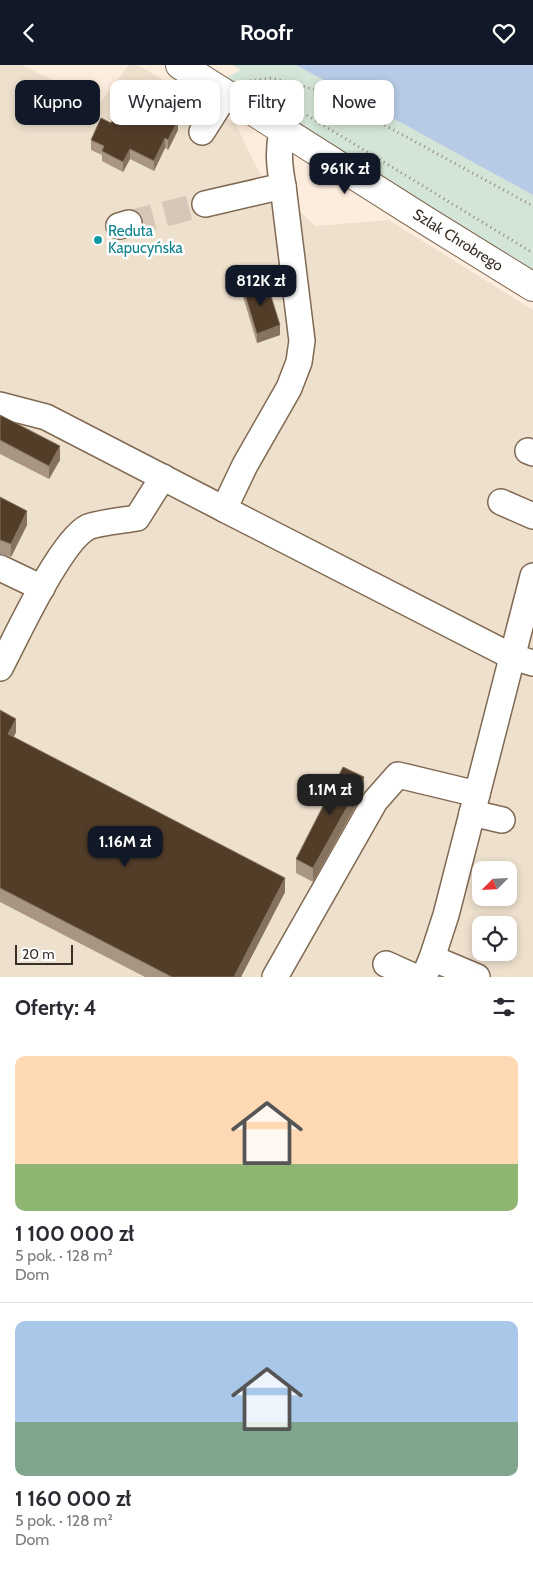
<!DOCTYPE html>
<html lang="pl">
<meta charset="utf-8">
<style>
:root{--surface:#fff;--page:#f2f2f3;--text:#2b2b33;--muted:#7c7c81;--line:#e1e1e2;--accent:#111827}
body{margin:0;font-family:Cabin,sans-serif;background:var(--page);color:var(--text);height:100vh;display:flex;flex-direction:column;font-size:19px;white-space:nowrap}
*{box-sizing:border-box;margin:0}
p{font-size:16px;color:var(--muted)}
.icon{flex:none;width:28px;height:28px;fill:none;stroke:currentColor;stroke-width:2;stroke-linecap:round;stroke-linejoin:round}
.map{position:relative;height:912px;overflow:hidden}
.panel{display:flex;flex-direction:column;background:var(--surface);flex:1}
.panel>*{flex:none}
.guide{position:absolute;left:15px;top:15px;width:504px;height:45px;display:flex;gap:10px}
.needle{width:32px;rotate:246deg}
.buttons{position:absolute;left:472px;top:796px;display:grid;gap:10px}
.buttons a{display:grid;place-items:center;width:45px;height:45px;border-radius:10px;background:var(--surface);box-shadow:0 2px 8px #0003;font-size:25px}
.scale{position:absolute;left:15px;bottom:12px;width:58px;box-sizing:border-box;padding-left:5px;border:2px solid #3a2f26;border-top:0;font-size:14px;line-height:18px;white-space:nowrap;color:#3a2f26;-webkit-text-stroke:4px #fff;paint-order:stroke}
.price{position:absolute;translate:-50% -42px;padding:0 11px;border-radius:10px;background:var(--accent);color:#fff;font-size:16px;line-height:32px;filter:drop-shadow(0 1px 2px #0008)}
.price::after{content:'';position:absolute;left:50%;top:30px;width:15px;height:11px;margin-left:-8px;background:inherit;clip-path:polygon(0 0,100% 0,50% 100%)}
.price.on{background:#222;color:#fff}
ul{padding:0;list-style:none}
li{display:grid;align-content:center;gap:10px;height:265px;padding:0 15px}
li+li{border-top:1px solid var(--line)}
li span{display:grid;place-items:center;height:155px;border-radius:10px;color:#555}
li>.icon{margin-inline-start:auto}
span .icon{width:90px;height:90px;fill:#fffc;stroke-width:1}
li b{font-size:21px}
h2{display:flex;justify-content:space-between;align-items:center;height:60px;padding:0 15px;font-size:21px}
.pill{padding:0 18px;border-radius:10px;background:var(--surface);box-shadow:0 2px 8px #0003;font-size:18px;line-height:45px}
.pill.on{background:var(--accent);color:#fff}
header{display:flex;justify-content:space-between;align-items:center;height:65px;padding:0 15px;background:var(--accent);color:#fff;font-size:22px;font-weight:700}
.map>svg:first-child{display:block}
.industrial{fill:#ede0cd;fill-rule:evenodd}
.green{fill:#d3e5d7}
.water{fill:#b7cbe6}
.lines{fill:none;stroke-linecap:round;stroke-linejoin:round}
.minor-tunnel{stroke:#d6c7b9;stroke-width:25;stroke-dasharray:25 12;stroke-linecap:butt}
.minor-casing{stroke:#806952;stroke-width:28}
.major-casing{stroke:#806952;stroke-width:30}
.path{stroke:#94867b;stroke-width:3;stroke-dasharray:1 4;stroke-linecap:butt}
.minor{stroke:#fff;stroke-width:25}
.major{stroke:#fff;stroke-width:28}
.wall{fill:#a89584}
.shaded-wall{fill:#85725f}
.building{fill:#523d29;stroke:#85725f}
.culture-dot{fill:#0f9aa8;stroke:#fff;stroke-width:2}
.labels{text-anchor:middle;stroke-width:5;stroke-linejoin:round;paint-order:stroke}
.culture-label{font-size:15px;fill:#0d838f;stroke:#fff;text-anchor:start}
.street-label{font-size:15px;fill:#3a2f26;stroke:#fff}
</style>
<header><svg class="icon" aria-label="back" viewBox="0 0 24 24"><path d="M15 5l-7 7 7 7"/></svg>Roofr<svg class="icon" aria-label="heart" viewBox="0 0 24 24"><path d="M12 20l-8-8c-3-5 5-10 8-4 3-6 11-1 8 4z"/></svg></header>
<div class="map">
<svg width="533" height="912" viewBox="0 0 533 912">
<rect width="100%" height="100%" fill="#fdedde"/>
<!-- industrial -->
<path class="industrial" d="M0 0H23L99 39 129 0H138L235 58 260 109 315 161 389 155 533 245V912H0ZM481 805H509V832H481ZM481 860H509V888H481Z"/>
<!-- green -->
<polygon class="green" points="233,0 296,0 533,130 533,209 239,24 227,12 241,5"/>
<!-- water -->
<polygon class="water" points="296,0 533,0 533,130"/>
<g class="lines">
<!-- minor-tunnel -->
<polyline class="minor-tunnel" points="129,158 205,139"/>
<defs>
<g id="minor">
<path d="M282 65C278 86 279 100 283 121L302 276 299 297 289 323 245 400 224 444 513 592 533 598"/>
<polyline points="202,67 226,29"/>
<polyline points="205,139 283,121"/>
<polyline points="119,161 129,158"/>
<polyline points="0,340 46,352 224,444"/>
<polyline points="528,386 533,388"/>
<polyline points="501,437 533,451"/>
<polyline points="0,503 42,523"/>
<path d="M0 603C16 573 60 476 88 462 97 458 126 455 137 453L163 412"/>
<polyline points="472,748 502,755"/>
<polyline points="432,893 477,912"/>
<polyline points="386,899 415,912"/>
<polyline points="275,912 375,736 398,710 477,729"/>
<polyline points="424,912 432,893 446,850 533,511"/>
</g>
<polyline id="major" points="180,0 428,157 533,222"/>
</defs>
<!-- minor casing -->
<use href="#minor" class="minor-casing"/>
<!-- major casing -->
<use href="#major" class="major-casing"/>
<!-- path -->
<g class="path">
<polyline points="250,16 271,13 324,27 533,141"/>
<polyline points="277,32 533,188"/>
</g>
<!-- minor -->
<use href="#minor" class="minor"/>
<!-- major -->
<use href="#major" class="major"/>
</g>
<!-- wall -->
<g class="wall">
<polygon points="169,50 178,65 168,85 165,83 154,106 130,94 123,107 102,96 102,90 91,85 91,75"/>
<polygon points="243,223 280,270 257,278 243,232"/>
<polygon points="0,350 60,395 49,414 0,389"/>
<polygon points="0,432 27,460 11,492 0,489"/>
<polygon points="0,645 16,667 14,672 285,827 241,912 145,912 0,837"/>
<polygon points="364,726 313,817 296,808 296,794"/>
</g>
<!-- shaded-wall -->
<g class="shaded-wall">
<polygon points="178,55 178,65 168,85 168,75"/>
<polygon points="165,73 165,83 154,106 154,96"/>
<polygon points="130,84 130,94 123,107 123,97"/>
<polygon points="280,260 280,270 257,278 257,269"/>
<polygon points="60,381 60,395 49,414 49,401"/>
<polygon points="27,446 27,460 11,492 11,479"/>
<polygon points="16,654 16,667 8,683 8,669"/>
<polygon points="364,712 364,726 313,817 313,803"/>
<polygon points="285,813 285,827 241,912 234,912"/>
</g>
<!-- building -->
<g class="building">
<polygon points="127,26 169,47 168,49 178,55 168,75 165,73 154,96 130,84 123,97 102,86 104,81 91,75 101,53 111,58"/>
<polygon points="266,215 280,260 257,269 243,223"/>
<polygon points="0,350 60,381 49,401 0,375"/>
<polygon points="0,432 27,446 11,479 0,475"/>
<polygon points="0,645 16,654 8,669 285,813 234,912 172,912 0,823"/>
<polygon points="343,702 364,712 313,803 296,794"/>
</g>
<!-- markers -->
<circle class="culture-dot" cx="98" cy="175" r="5"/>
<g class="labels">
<!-- culture labels -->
<g class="culture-label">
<text x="108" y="171">Reduta<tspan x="108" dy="17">Kapucyńska</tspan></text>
</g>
<!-- street labels -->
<g class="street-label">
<text transform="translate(458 175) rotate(32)" y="5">Szlak Chrobrego</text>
</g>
</g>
</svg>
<div class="buttons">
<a><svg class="needle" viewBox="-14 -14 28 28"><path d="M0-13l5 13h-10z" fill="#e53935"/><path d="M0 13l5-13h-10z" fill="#7c7c81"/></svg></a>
<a><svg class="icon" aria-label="locate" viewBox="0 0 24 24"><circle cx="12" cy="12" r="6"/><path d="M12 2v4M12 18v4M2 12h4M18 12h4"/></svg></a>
</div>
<div class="scale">20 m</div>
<b class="price" style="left:345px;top:130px">961K zł</b>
<b class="price" style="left:261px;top:242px">812K zł</b>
<b class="price on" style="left:330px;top:751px">1.1M zł</b>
<b class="price" style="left:125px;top:803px">1.16M zł</b>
<div class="guide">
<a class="pill on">Kupno</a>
<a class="pill">Wynajem</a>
<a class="pill">Filtry</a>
<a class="pill">Nowe</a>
</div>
</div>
<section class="panel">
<h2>Oferty: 4<svg class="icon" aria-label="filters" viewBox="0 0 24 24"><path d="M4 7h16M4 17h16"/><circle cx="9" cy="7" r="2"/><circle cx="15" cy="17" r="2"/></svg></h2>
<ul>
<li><span style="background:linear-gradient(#ffd9b3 70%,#8fb573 0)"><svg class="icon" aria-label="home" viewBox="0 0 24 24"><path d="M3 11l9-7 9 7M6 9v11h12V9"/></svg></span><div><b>1 100 000 zł</b><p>5 pok. · 128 m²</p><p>Dom</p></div></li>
<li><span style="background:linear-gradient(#a9c7e8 65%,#7fa58c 0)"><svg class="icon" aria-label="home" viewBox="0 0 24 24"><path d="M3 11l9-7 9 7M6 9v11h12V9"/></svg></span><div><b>1 160 000 zł</b><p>5 pok. · 128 m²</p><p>Dom</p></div></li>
</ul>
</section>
